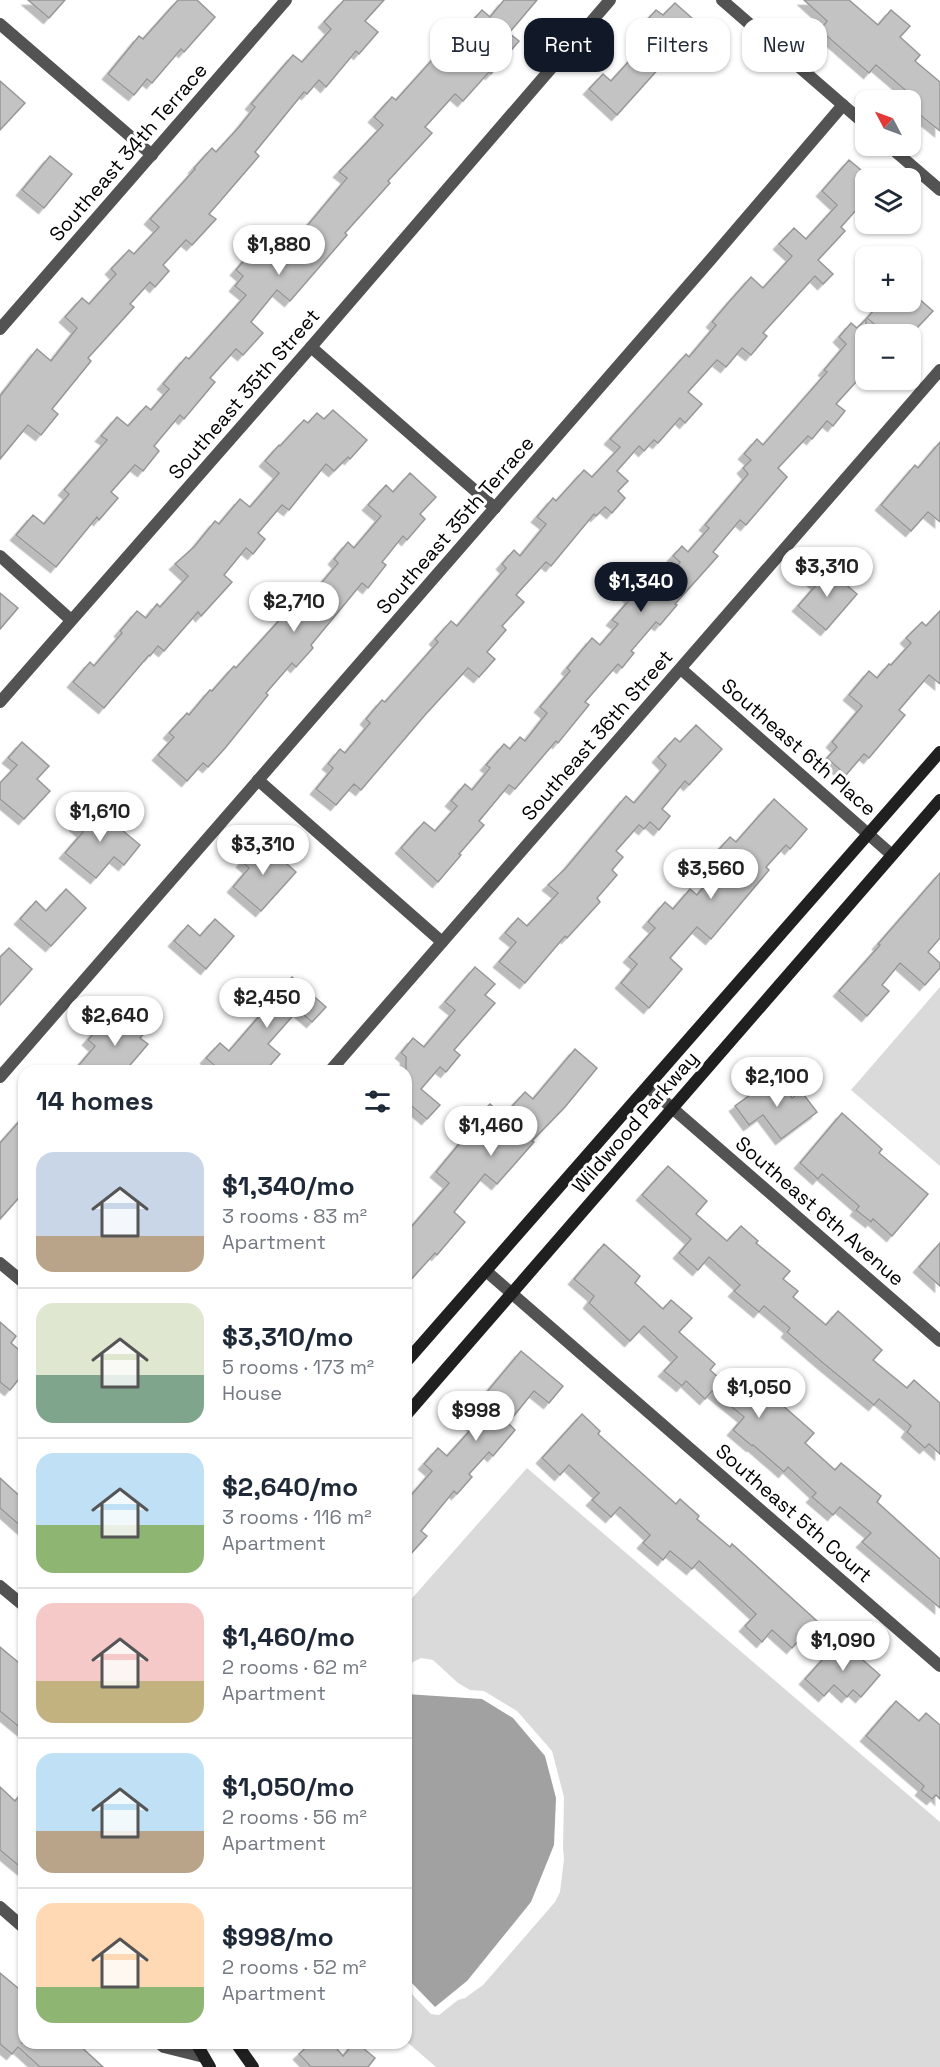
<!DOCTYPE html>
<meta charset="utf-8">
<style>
:root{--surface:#fff;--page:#f6f6f7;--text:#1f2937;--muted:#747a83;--line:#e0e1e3;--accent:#111827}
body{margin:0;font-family:"Space Grotesk",sans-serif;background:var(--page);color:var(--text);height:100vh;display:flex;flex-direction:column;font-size:22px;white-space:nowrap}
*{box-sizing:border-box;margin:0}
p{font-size:20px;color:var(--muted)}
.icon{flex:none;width:33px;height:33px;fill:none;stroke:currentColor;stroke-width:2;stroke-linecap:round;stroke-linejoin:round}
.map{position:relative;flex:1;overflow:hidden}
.sheet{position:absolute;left:18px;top:1065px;width:394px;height:984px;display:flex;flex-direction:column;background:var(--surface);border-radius:18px;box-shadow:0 2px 4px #0004}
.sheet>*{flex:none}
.guide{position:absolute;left:430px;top:18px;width:418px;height:54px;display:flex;gap:12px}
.needle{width:39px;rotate:311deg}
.fabs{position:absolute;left:855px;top:90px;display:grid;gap:12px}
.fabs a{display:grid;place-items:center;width:66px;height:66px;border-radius:12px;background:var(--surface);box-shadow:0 2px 4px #0004;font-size:30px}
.price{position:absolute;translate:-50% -51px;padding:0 14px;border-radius:21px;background:#fff;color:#222;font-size:20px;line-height:39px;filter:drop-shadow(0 2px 3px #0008)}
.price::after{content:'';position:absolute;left:50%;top:36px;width:18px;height:14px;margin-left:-9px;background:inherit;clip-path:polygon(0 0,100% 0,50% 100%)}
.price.active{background:var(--accent);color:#fff}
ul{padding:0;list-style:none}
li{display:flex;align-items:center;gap:18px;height:150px;padding:0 18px}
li+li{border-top:2px solid var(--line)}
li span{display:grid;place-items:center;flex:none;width:168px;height:120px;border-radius:18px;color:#555}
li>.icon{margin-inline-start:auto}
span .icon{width:72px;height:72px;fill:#fffc;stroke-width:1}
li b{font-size:26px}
h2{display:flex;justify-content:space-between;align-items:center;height:72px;padding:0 18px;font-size:26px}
.pill{padding:0 21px;border-radius:18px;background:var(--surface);box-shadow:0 2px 4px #0004;font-size:21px;line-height:54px}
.pill.active{background:var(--accent);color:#fff}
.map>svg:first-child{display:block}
.green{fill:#dadada}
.water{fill:#a1a1a1}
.building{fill:#c3c3c3;stroke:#979797;stroke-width:1.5;filter:url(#shadow)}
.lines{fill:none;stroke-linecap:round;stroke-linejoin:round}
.street{stroke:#535353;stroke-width:12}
.secondary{stroke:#202020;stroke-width:12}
.labels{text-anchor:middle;stroke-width:6;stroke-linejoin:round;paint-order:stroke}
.street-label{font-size:20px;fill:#000;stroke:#fff}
</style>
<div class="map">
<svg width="940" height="2067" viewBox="0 0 940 2067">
<defs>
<filter id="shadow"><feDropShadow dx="-5.5" dy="5.5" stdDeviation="0" flood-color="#0004"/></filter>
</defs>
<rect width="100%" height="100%" fill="#fff"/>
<!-- green -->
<g class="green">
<polygon points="940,987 940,1166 851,1090"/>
<polygon points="527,1468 940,1822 940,2067 436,2067 407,2042 407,1989 431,2014 439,2015 458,2000 465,1998 483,1985 555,1902 560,1892 564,1859 563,1848 564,1797 552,1751 517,1711 484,1691 470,1690 458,1683 433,1660 421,1658 407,1665 407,1604"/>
</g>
<!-- water -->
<polygon class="water" points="406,1694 482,1699 513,1718 545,1756 556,1798 554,1845 531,1902 467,1981 435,2007 407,1978"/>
<!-- building -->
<g class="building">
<polygon points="28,0 65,0 49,18"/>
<polygon points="178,0 197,0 215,17 184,52 181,49 152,83 147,79 134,95 108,74 139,36 143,39"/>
<polygon points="344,0 384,0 365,21 378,32 359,54 356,51 326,87 319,80 307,94 304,92 255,152 259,156 209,214 216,219 192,245 186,240 163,265 169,271 155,287 150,282 130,304 134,307 88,358 91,361 52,409 58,414 41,435 28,425 0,459 0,396 37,349 51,361 77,328 65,317 82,298 89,304 116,274 111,269 129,250 134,254 159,227 150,219 195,169 194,168 212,148 216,152 239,127 255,107 251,104 293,55 302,62 331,29 324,22"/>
<polygon points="504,0 537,0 509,33 519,41 491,74 489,72 463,101 455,94 425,127 432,133 388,181 390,183 345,233 347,235 290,301 277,290 251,322 263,333 243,355 236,349 210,378 215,382 184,419 180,415 154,446 159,451 143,471 135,465 111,492 118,498 99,520 97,517 56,567 16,535 33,515 44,524 69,494 64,490 107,440 101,436 117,417 128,426 146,406 151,410 169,389 163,384 186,357 189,359 246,295 235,286 243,276 236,270 257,245 277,262 347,178 339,172 383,125 374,117 392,97 396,100 440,51 450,61 473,34 466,28 482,10 490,17"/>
<polygon points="804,0 849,0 878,25 891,10 910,26 900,37 920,55 915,61 940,82 940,131 910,107 910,100 907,100 911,95 876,65 869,73 820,30 827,21"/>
<polygon points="675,3 702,27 672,59 670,56 617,115 589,89 603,74 611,81 650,38 639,29 656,10 663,15"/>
<polygon points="0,81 25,103 0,130"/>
<polygon points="50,156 72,174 44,208 22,190"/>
<polygon points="849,160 866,174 866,199 841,227 845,231 818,260 833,274 823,284 815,276 763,333 767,336 751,355 742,348 726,367 717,360 688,392 702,404 685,423 680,418 658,443 654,440 644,451 639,446 617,471 628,481 618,491 625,498 612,513 605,507 596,516 594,514 551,566 546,562 516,595 524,602 502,626 506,630 487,652 495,659 479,677 468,668 425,715 361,790 354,784 336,805 316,789 333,768 328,764 340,749 345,753 370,723 366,719 382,700 385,702 438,642 435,639 451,621 457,626 506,568 502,564 514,550 520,556 546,524 537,517 553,498 556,501 584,470 592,477 620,447 610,439 686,354 689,357 716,325 712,322 728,303 751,277 763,288 792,256 779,244 794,228 806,239 837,205 822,191"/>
<polygon points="910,291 933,311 916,329 911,325 902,334 886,334 867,318 881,302 910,302"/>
<polygon points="866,319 866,371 836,404 845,411 833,426 827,421 812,439 808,436 778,468 787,477 746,525 740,520 713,552 718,556 675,604 677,605 660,625 656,622 631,651 634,653 622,668 618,664 585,702 589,705 558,743 556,741 515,789 509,785 479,821 484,825 459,854 461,855 438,882 401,848 424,822 435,831 457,806 451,801 465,784 472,790 490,768 486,765 504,744 510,749 520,737 525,741 547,713 540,707 570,671 567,668 592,638 600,645 618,624 612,620 631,598 625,593 641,574 657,588 680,562 673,556 682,546 688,552 709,528 705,525 748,474 743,468 751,460 744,454 757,439 763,445 827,372 824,370 846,344 839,337 851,323 857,328"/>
<polygon points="333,410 367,440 350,459 348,457 334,471 326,464 289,510 282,505 258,533 265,539 253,554 246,548 224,575 232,582 201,616 198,612 164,651 158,646 150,656 149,655 104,708 73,682 90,662 94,666 122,633 120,631 137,611 146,618 157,604 160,607 188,576 175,564 194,547 215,521 219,524 240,499 250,507 279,473 265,461 279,445 280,446 304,420 308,423 317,413 324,419"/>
<polygon points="940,442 940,522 928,512 911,531 881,505 915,465 918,468"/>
<polygon points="410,473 436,497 420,514 425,519 407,540 403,536 382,562 386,565 368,588 362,583 311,645 313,648 296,667 292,663 266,693 268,695 226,747 208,767 203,763 187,781 158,755 174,737 169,733 187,713 189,715 210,690 212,691 234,666 236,668 313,583 318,587 338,563 334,559 348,542 354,548 381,516 368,505 386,485 393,492"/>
<polygon points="824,566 857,594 826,630 798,606 817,584 812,580"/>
<polygon points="0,593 18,608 0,629"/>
<polygon points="940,611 940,684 929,675 899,710 905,715 869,758 864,754 846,775 827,758 837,747 832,742 862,706 849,695 869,671 877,678 889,664 891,665 911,643 906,638 922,622 926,626"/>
<polygon points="696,725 722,749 689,785 685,781 662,809 670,816 659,830 650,822 644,829 639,825 616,851 623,857 612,870 617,875 597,898 600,902 567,938 565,936 525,983 499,962 516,942 505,933 518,918 527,926 558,893 548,885 565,869 626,796 634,803 666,765 658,757 675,738 680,742"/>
<polygon points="22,742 49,766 37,779 50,791 24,819 0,799 0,783 17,765 8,758"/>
<polygon points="774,799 807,829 790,849 786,845 766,867 769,870 711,939 697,927 670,958 682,969 649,1008 621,983 637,964 629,957 655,928 648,922 665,902 673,909 690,889 697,895 723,864 713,856 730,837 736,842"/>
<polygon points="92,805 140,845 124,865 114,857 96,878 65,853 83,832 75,825"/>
<polygon points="261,841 296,872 261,911 233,887 249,868 242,862"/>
<polygon points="940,873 940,938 928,952 940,963 940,968 925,985 900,963 882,985 889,991 867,1016 839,991 880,945 878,944"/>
<polygon points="66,889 86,908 51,946 20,919 36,901 46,911"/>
<polygon points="215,919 234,936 206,969 174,941 188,925 200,936"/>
<polygon points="9,948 32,969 0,1005 0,957"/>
<polygon points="475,967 495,984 485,995 495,1003 454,1050 460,1055 446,1072 440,1067 421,1089 440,1105 427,1119 408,1103 406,1105 406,1057 401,1053 413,1038 424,1047 455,1010 445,1002"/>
<polygon points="292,977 326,1007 312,1022 298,1010 268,1044 280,1054 265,1071 221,1071 206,1058 220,1043 229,1051 268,1006 261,1001 277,982 283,987"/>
<polygon points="128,1012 148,1029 140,1038 148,1044 125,1071 74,1071 95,1046 88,1040 101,1024 111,1033"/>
<polygon points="575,1049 597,1068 565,1107 532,1141 534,1142 497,1184 485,1174 454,1212 465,1222 437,1255 435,1253 406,1285 406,1233 449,1183 436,1172 478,1121 475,1119 490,1104 503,1116 525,1092 533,1099"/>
<polygon points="776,1076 792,1098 801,1091 817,1112 781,1139 763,1115 749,1125 735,1106"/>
<polygon points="842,1113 882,1149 879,1153 928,1194 892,1236 873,1219 871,1222 856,1210 859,1206 822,1174 818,1179 800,1163"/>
<polygon points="24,1116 24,1192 0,1219 0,1143"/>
<polygon points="668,1166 707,1201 696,1214 727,1241 741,1226 758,1241 756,1243 790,1271 783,1279 798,1291 793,1297 826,1325 838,1311 882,1350 873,1360 907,1388 914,1380 940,1403 940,1454 929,1444 925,1448 907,1432 911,1426 879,1399 874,1405 823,1363 787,1332 790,1328 764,1306 759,1312 734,1291 740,1285 709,1257 698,1270 679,1253 691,1239 642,1195"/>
<polygon points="940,1243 940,1286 919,1267"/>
<polygon points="604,1244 640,1276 635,1283 663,1309 671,1300 692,1318 679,1332 715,1364 710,1370 734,1391 748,1375 814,1433 805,1443 835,1470 841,1463 881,1496 877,1502 940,1559 940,1608 862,1542 871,1533 840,1507 833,1515 812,1497 816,1493 788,1467 784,1472 753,1445 752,1446 733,1430 744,1417 712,1391 705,1399 686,1381 682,1386 664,1371 677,1357 644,1326 630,1341 589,1303 594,1296 574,1279"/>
<polygon points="0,1322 16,1336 11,1343 24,1354 24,1373 10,1390 0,1382"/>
<polygon points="521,1351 563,1386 549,1403 534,1391 508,1423 515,1430 493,1456 489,1452 469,1474 472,1477 457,1494 454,1491 421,1531 427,1536 406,1559 406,1501 432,1471 424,1464 438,1448 447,1456 474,1426 464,1417 481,1399"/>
<polygon points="582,1414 600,1431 598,1434 676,1504 680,1499 699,1516 697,1519 730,1547 732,1544 817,1621 792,1648 772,1630 762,1642 745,1626 756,1614 699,1561 692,1569 670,1551 663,1560 643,1543 650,1535 620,1507 611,1517 592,1500 599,1493 569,1465 560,1475 542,1458"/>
<polygon points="0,1478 24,1500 24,1529 0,1508"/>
<polygon points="840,1640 880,1675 861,1697 853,1690 847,1697 834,1685 824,1696 805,1679"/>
<polygon points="0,1647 24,1667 24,1731 0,1711"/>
<polygon points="896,1701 919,1721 926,1713 940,1725 940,1799 936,1795 932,1799 921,1790 924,1786 866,1736"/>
<polygon points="0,1787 15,1801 24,1791 24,1870 0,1850"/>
<polygon points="0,1973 24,1993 24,2041 22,2043 77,2043 103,2067 40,2067 18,2047 12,2054 0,2044"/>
<polygon points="311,2043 332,2043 343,2056 354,2043 357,2043 375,2058 368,2067 311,2067 299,2054"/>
</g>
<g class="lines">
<!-- street -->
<g class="street">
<polyline points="722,0 866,125"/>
<polyline points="0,24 152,155"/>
<polyline points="889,146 940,190"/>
<polyline points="0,329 286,0"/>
<polyline points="311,347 495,508"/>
<polyline points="0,556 71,620"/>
<polyline points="681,669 892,855"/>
<polyline points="0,702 311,347 610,0"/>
<polyline points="258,780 442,942"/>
<polyline points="330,1071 940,370"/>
<polyline points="0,1077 712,258 843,105"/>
<polyline points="648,1087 940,1341"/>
<polyline points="0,1263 24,1283"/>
<polyline points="486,1271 940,1666"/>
<polyline points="0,1586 24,1606"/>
<polyline points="0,1907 24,1928"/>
<polyline points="159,2043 164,2047 204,2057"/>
</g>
<!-- secondary -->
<g class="secondary">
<polyline points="406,1362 940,752"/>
<polyline points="406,1415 940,800"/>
<polyline points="196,2043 210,2067"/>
<polyline points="236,2043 253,2067"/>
</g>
</g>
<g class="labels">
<!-- street labels -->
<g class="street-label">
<text transform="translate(128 152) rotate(-49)" y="7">Southeast 34th Terrace</text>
<text transform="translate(244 394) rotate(-49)" y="7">Southeast 35th Street</text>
<text transform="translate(455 525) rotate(-49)" y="7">Southeast 35th Terrace</text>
<text transform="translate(597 735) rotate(-49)" y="7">Southeast 36th Street</text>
<text transform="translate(799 747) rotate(41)" y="7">Southeast 6th Place</text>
<text transform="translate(635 1122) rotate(-49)" y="7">Wildwood Parkway</text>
<text transform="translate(820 1211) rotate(41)" y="7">Southeast 6th Avenue</text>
<text transform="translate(794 1513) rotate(41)" y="7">Southeast 5th Court</text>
</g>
</g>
</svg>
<div class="fabs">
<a><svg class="needle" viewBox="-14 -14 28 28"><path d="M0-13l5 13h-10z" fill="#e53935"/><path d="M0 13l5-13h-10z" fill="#747a83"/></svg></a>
<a><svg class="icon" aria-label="layers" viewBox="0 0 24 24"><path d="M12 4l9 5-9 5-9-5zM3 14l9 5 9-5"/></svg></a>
<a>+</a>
<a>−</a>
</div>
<b class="price" style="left:279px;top:276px">$1,880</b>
<b class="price" style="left:827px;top:598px">$3,310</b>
<b class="price active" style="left:641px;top:613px">$1,340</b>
<b class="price" style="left:294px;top:633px">$2,710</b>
<b class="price" style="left:100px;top:843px">$1,610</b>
<b class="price" style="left:263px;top:876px">$3,310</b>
<b class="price" style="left:711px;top:900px">$3,560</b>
<b class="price" style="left:267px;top:1029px">$2,450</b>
<b class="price" style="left:115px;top:1047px">$2,640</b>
<b class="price" style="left:777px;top:1108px">$2,100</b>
<b class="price" style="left:491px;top:1157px">$1,460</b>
<b class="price" style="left:759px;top:1419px">$1,050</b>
<b class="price" style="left:476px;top:1442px">$998</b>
<b class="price" style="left:843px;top:1672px">$1,090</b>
<div class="guide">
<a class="pill">Buy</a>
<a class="pill active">Rent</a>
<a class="pill">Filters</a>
<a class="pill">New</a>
</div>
<section class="sheet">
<h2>14 homes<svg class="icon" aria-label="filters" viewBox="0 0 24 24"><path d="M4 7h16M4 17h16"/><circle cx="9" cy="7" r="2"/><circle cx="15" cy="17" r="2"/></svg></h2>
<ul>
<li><span style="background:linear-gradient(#c9d6e8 70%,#b9a48a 0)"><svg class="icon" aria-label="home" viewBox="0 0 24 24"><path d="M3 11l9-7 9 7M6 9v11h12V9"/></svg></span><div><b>$1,340/mo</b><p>3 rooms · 83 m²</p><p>Apartment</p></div></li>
<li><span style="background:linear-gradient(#dfe7d0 60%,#7fa58c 0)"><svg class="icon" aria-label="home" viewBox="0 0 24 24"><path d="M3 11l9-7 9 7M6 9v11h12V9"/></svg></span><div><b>$3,310/mo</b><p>5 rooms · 173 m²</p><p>House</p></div></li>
<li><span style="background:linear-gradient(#bfe0f5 60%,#8fb573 0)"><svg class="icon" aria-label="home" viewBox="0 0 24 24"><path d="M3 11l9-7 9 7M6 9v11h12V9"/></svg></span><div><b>$2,640/mo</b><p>3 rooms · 116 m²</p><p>Apartment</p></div></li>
<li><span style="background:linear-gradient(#f6c9c9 65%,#c2b280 0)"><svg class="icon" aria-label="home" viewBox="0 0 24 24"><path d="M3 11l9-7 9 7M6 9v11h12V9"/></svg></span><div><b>$1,460/mo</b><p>2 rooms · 62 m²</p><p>Apartment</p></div></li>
<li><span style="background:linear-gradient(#bfe0f5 65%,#b9a48a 0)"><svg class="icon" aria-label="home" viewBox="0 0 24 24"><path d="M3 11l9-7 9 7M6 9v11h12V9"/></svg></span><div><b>$1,050/mo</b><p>2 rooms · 56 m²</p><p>Apartment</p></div></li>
<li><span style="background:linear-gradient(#ffd9b3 70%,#8fb573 0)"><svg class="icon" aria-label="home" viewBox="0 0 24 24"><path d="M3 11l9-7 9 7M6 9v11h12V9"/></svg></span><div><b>$998/mo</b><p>2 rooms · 52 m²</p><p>Apartment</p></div></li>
</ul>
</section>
</div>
